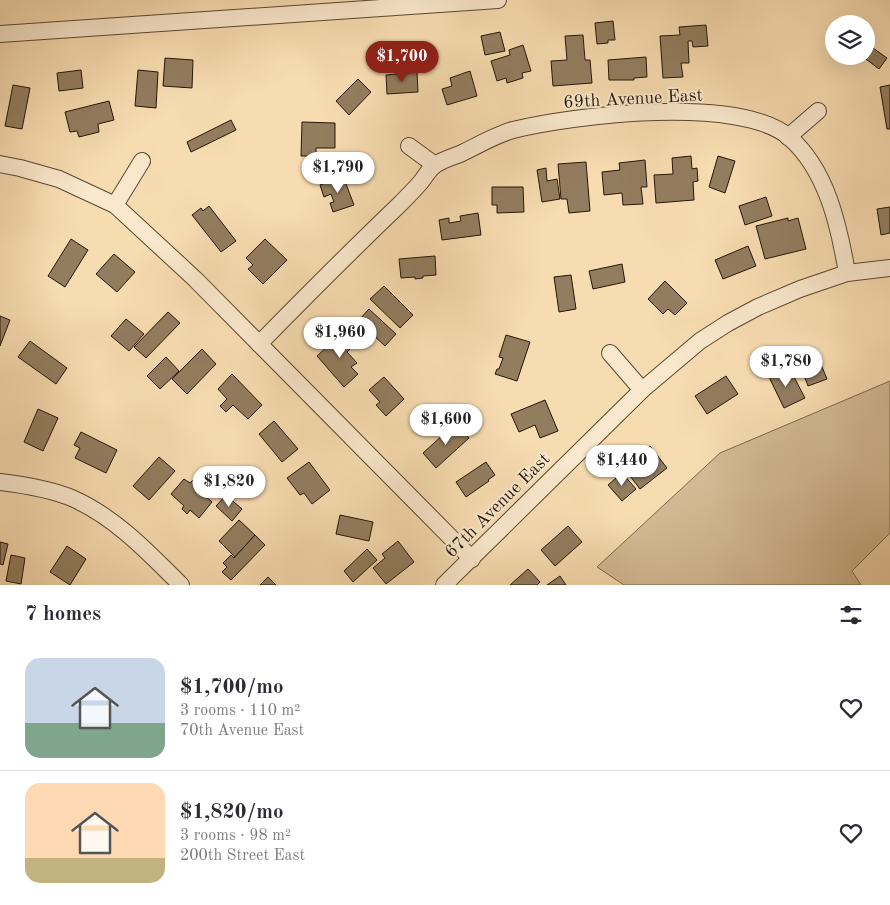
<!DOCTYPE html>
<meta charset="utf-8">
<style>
:root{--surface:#fff;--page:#f7f7f7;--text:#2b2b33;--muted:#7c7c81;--line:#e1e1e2;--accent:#8f2418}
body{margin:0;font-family:"Old Standard TT",serif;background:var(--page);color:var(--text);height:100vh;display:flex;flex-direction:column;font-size:19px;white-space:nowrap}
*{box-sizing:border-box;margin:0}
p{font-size:16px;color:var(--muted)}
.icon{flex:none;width:28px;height:28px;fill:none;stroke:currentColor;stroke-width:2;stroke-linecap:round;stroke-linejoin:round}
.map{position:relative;height:585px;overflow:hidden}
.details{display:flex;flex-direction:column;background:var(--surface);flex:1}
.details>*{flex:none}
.buttons{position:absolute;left:825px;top:15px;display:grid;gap:10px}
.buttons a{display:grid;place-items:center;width:50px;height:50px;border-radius:50%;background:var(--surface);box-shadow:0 5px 20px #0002;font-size:25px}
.price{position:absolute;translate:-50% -42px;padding:0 11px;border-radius:18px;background:#fff;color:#222;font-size:16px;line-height:32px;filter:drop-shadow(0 1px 2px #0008)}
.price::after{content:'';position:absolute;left:50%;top:30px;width:15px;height:11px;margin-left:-8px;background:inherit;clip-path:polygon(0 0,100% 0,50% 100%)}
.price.selected{background:var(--accent);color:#fff}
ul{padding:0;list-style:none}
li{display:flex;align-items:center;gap:15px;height:125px;padding:0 25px}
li+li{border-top:1px solid var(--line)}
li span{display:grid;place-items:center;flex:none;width:140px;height:100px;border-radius:15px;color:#555}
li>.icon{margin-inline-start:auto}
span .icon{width:60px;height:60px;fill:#fffc;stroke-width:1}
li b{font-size:21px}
h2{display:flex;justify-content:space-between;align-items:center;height:60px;padding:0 25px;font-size:21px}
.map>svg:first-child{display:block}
.green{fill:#d4ba94;stroke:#7c684d}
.building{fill:#937d5f;stroke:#251606}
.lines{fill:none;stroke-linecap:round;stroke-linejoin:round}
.minor-casing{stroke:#5a4831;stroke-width:18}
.minor{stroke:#fae8cc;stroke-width:16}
.labels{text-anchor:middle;stroke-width:4;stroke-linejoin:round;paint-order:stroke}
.street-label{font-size:18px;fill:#251606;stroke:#fae8cc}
</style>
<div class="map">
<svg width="890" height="585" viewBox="0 0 890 585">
<rect width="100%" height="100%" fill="#f8dcb1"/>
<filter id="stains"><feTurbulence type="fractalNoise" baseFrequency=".004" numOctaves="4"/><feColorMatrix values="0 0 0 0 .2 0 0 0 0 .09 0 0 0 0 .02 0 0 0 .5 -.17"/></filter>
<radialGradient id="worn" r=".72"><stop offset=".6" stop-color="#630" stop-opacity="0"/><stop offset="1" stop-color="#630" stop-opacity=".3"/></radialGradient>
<!-- green -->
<polygon class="green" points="890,381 890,533 852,571 861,585 624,585 597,567 720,453"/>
<!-- building -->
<g class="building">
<polygon points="613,21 615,40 608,40 608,43 597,44 595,23"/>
<polygon points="706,25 708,46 693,47 692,41 688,41 689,63 681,63 683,77 663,78 660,36 680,35 679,27"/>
<polygon points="500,32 505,51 485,55 481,36"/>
<polygon points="583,35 585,60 590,60 592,83 553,86 551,61 567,60 565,36"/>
<polygon points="866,43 887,58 879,69 862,56 866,56"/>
<polygon points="523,45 531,71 522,73 523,78 507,83 506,78 497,81 491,61 510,55 509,50"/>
<polygon points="646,57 647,77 634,78 634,80 609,80 608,60"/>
<polygon points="165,58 193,60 192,88 163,86"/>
<polygon points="81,70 83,88 59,91 57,73"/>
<polygon points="138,70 158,72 156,108 135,106"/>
<polygon points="470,71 477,96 447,105 442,89 452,86 450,78"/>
<polygon points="417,72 418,92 387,94 386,75"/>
<polygon points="358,79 371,92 349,115 336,101"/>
<polygon points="13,85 30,88 22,129 5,126"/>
<polygon points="890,85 890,129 887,129 880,87"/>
<polygon points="109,101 114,120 98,124 99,132 79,137 77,131 70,132 65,112"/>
<polygon points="231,120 236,130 191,152 187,142"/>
<polygon points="302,122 335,123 335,148 316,148 316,156 301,156"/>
<polygon points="691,156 692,169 697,168 698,181 693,182 694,200 656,203 654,175 673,174 672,158"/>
<polygon points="718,156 735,161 725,193 709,187"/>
<polygon points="645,160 647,187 641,187 643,204 623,205 622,193 604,195 602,172 620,170 619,163"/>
<polygon points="586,162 590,211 569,213 567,199 561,199 558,164"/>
<polygon points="546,168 547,181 557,179 560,199 542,202 537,170"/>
<polygon points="343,176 354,205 333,212 330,203 334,202 331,194 324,197 320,185"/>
<polygon points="492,187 523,187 524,212 497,213 497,205 492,205"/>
<polygon points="766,197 772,216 745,225 739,206"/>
<polygon points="209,206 236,241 221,252 192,215 201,208 203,211"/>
<polygon points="890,207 890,233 881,235 877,209"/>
<polygon points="478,213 481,235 442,240 439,220 449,218 449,223 461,221 460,216"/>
<polygon points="788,218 788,221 798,218 806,249 765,259 756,226"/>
<polygon points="71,239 88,250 65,287 48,276"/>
<polygon points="265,239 287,260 263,284 248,269 253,265 246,258"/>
<polygon points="748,246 756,266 723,279 715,260"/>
<polygon points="114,254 135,272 117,292 96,274"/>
<polygon points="435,256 436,275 423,276 423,278 415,279 415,277 401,278 399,259"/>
<polygon points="622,264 625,282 593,289 589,271"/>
<polygon points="571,275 576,309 559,312 554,277"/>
<polygon points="665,281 687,303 675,315 668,309 663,314 648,299"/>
<polygon points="384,286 413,315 400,328 370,299"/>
<polygon points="369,309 396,334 385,346 358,321"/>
<polygon points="168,312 180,323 146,358 134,347"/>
<polygon points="0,316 10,320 0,346"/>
<polygon points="126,319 144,334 129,351 111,336"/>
<polygon points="344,331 356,343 347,352 357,363 351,367 358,374 344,387 317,356"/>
<polygon points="506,335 530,342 517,381 495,374 497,369 499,369 503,358 499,357"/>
<polygon points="30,341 67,368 56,384 18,357"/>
<polygon points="202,349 216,364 187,394 172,379"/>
<polygon points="815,350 827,379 808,386 797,357"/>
<polygon points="166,357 179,371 160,389 147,376"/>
<polygon points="785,367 790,379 794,377 805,398 784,408 768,375"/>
<polygon points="232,374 262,405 248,419 233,405 226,412 220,406 227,399 218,389"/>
<polygon points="726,376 738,394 707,414 695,396"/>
<polygon points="384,377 404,399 386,416 376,405 380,402 369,390"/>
<polygon points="545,400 558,431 540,438 535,425 519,432 511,414"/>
<polygon points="38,409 58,418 43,451 24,442"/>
<polygon points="274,421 298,449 282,462 259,434"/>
<polygon points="456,423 469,438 436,468 423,453"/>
<polygon points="81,432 117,450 106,473 75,458 80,448 74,445"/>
<polygon points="650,446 667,468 640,489 623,467"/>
<polygon points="159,457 175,471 149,500 133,486"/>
<polygon points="309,462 330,490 312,504 304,493 300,495 287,478"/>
<polygon points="486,462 495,475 488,480 489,481 466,497 456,482"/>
<polygon points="622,473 636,489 622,501 608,485"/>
<polygon points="195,478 209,490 204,495 212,502 199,518 190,510 187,514 182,509 184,506 171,494 184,479 190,483"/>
<polygon points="226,495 242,509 232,521 216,506"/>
<polygon points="340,515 373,522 369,541 336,534"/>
<polygon points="239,520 255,535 235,557 219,541"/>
<polygon points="568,526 582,542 555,566 541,550"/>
<polygon points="255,535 265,545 231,580 222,572 227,567 223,563 231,555 234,558"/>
<polygon points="398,541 414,562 386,584 373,568 385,558 382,554"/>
<polygon points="0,542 8,544 3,565 0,564"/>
<polygon points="67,546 86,559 70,585 50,572"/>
<polygon points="367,549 377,560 353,582 344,571"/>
<polygon points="11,555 25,558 21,584 6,581"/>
<polygon points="528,569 540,582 537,585 510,585"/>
<polygon points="560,576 566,585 547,585"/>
<polygon points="268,577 276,585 260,585"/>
</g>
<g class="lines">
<defs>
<g id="minor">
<polyline points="0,34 498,0"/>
<polyline points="788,137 818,111"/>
<polyline points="409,146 435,165"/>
<polyline points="0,164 20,168 59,179 115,205 195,279 472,559"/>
<polyline points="115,205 142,161"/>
<path d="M259 344C305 297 352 250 399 205 406 198 414 190 420 183 425 177 429 169 435 165 442 160 452 157 460 154 477 146 495 135 513 130 574 115 739 95 789 137 827 170 839 226 847 273"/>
<polyline points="610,353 642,390"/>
<path d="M0 482C25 485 51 489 74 499 116 518 149 553 181 585"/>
<polyline points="444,585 642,390 700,341 728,323 758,307 800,289 847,273 890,268"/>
</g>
</defs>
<!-- minor casing -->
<use href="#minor" class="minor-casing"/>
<!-- minor -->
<use href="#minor" class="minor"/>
</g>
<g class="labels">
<!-- street labels -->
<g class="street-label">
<text transform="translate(633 98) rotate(-3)" y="6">69th Avenue East</text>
<text transform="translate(497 505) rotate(-45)" y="6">67th Avenue East</text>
</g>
</g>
<rect width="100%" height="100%" filter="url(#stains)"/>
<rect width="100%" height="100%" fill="url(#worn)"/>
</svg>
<div class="buttons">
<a><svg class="icon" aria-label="layers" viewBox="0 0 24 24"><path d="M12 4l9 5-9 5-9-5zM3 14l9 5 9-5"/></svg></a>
</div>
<b class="price selected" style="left:402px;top:83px">$1,700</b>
<b class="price" style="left:338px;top:194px">$1,790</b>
<b class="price" style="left:340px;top:359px">$1,960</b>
<b class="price" style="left:786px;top:388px">$1,780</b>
<b class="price" style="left:446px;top:446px">$1,600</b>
<b class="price" style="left:622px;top:487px">$1,440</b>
<b class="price" style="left:229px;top:508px">$1,820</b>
</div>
<section class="details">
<h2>7 homes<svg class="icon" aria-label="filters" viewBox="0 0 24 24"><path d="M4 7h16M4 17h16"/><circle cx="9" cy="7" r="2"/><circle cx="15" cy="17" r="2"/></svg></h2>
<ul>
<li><span style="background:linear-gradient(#c9d6e8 65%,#7fa58c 0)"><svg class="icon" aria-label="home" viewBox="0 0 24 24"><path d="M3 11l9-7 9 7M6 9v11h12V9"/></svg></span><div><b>$1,700/mo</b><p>3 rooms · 110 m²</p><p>70th Avenue East</p></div><svg class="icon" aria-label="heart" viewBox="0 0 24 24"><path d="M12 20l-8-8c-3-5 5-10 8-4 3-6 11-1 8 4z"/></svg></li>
<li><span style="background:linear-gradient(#ffd9b3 75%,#c2b280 0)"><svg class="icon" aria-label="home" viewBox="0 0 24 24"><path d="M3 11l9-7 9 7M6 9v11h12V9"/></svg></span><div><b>$1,820/mo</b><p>3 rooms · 98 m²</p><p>200th Street East</p></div><svg class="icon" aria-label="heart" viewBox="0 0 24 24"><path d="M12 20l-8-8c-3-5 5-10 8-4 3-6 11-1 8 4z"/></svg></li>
</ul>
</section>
